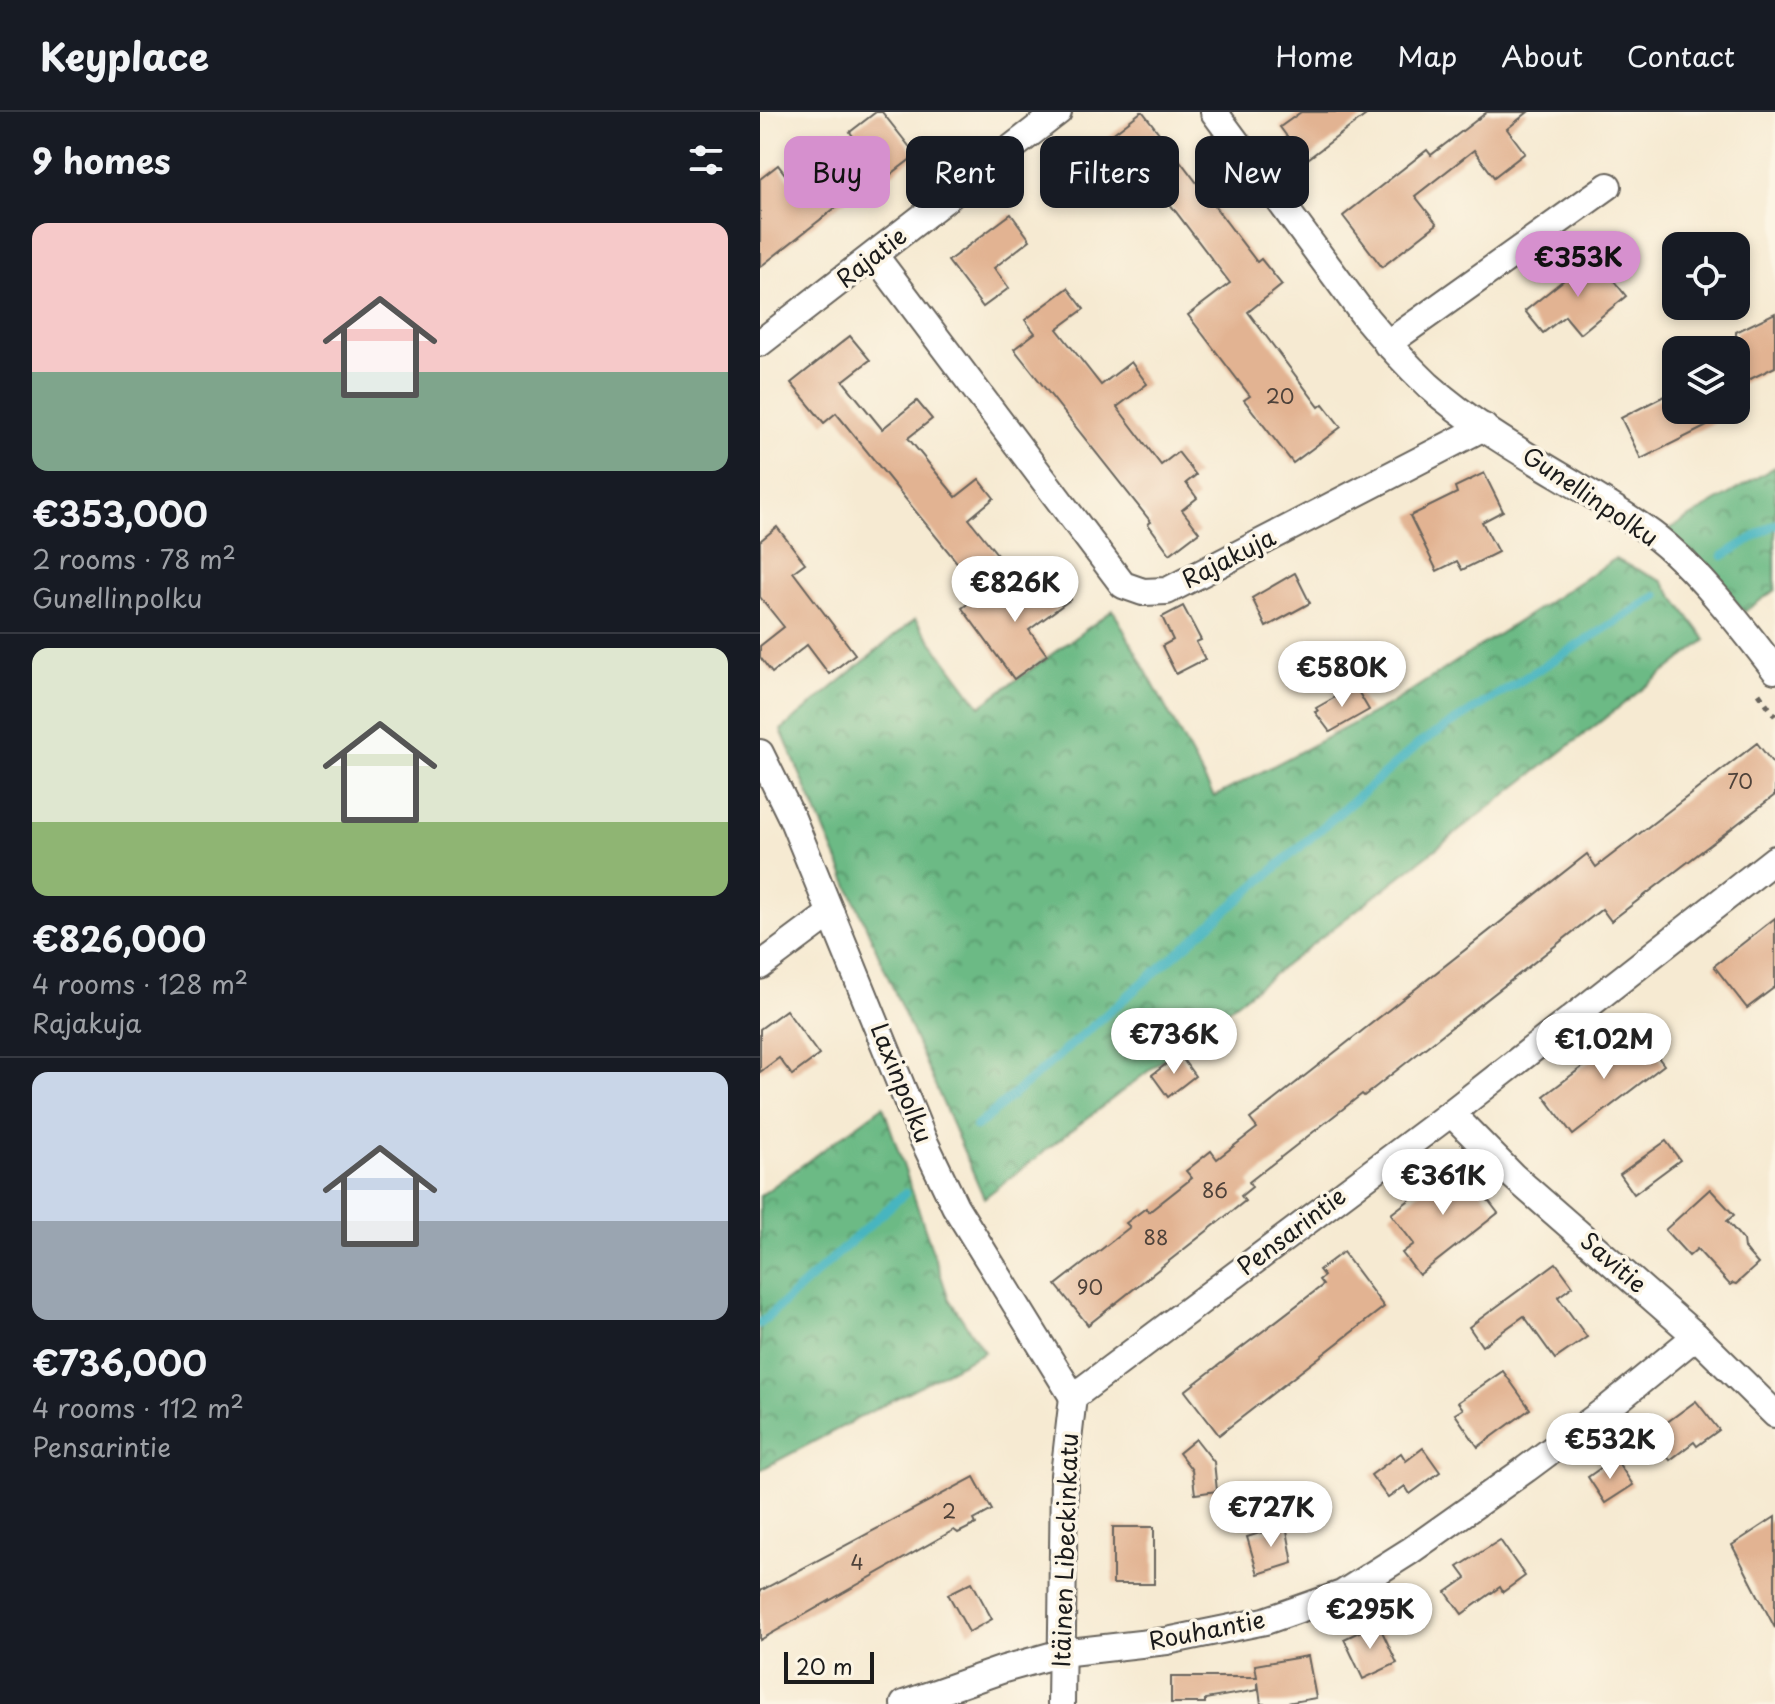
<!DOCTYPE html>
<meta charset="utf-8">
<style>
:root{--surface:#171b24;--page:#242831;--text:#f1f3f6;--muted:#9ea1a6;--line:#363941;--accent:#d690ce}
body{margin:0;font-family:"Playpen Sans",sans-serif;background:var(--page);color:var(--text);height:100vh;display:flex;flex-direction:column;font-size:30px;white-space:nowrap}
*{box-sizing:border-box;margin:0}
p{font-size:26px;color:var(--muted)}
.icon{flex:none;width:44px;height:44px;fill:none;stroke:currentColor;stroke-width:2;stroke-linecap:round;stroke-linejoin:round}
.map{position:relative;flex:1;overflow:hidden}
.panel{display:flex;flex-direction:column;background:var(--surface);width:760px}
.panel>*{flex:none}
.guide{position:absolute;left:24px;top:24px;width:760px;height:72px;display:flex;gap:16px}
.controls{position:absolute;left:902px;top:120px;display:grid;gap:16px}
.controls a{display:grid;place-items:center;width:88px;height:88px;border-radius:16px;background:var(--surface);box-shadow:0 4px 12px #0003;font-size:40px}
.scale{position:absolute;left:24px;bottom:20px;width:90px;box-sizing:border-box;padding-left:8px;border:4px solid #1c1c1c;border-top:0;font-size:22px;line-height:28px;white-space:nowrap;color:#1c1c1c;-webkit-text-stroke:6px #fcf5e5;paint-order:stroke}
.price{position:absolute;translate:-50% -68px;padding:0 18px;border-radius:28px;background:#fff;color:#222;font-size:26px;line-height:52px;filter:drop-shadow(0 2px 4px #0008)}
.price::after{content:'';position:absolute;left:50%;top:48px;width:24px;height:18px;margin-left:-12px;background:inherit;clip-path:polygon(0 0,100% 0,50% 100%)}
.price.selected{background:var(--accent);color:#111}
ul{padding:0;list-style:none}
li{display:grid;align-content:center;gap:16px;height:424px;padding:0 32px}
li+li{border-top:2px solid var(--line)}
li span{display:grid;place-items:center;height:248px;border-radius:16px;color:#555}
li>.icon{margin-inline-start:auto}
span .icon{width:144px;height:144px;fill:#fffc;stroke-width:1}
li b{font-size:34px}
h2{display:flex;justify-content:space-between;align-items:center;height:96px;padding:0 32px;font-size:34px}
.tag{padding:0 28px;border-radius:16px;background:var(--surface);box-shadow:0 4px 12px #0003;font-size:28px;line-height:72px}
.tag.selected{background:var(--accent);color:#111}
header{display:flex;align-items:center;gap:48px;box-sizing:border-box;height:112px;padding:0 40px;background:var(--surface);border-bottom:2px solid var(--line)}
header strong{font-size:38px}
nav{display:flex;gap:44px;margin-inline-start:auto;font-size:28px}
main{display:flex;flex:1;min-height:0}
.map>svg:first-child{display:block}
.forest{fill:url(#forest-crowns);stroke:#446b50;stroke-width:2}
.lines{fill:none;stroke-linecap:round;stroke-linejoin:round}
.stream{stroke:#46b5c0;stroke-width:9}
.building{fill:#e2b392}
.street-casing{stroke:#68645c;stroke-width:30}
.path{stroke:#68645c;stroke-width:5;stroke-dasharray:6 6;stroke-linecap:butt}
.street{stroke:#fff;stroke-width:26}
.labels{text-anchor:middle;stroke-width:7;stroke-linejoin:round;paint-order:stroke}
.number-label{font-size:20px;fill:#4e423a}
.street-label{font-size:24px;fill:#1c1c1c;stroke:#fcf5e5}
</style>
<header>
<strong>Keyplace</strong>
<nav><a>Home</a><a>Map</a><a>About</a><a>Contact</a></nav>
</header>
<main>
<section class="panel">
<h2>9 homes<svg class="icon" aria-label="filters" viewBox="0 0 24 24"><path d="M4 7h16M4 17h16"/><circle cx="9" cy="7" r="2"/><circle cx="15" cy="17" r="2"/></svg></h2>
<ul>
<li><span style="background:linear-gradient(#f6c9c9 60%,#7fa58c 0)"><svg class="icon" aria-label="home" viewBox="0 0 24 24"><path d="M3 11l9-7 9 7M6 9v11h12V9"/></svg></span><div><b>€353,000</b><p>2 rooms · 78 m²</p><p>Gunellinpolku</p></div></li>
<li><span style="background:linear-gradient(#dfe7d0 70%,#8fb573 0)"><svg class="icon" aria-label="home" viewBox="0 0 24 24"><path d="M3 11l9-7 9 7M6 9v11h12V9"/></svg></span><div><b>€826,000</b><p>4 rooms · 128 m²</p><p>Rajakuja</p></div></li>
<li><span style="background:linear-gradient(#c9d6e8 60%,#9aa5b1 0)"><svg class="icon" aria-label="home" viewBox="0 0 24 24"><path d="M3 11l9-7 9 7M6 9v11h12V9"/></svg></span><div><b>€736,000</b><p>4 rooms · 112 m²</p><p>Pensarintie</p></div></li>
</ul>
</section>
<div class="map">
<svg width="1015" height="1592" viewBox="0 0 1015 1592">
<defs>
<pattern id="forest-crowns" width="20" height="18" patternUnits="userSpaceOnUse" patternTransform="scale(2)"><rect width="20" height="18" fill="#6cba85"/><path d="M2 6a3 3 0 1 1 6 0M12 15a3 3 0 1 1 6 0" fill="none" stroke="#58966c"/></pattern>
</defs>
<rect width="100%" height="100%" fill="#fcf5e5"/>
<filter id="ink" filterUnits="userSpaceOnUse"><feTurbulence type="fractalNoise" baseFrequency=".0125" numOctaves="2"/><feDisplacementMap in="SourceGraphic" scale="16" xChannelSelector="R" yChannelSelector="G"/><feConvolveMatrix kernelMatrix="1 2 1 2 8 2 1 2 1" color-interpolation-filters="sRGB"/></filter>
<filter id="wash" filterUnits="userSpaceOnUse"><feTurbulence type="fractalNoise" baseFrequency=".006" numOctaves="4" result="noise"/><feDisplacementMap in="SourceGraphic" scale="32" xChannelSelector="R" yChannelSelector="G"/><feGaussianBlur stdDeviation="1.8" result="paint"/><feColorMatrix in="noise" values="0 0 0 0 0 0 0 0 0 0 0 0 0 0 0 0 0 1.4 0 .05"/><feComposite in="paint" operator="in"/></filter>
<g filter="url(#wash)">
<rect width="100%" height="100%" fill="#f6ead2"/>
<!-- forest -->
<g class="forest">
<polygon points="1015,355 1015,478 984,500 967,478 908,418"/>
<polygon points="855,447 902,469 946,528 224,1086 21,618 155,507 220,594 353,498 454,685 629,593"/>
<polygon points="123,994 189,1187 224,1240 0,1358 0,1084"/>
</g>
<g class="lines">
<!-- stream -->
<g class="stream">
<polyline points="963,444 1015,412"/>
<polyline points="216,1015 660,631 897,484"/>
<polyline points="0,1212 145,1081"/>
</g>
</g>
<g id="blocks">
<!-- building -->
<g class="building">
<polygon points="116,0 122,0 156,43 126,66 121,60 0,155 0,67 18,53 37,78 98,31 90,20"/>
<polygon points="381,0 383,0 497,150 501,147 522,173 488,200 559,295 563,292 581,315 533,351 484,288 490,284 428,203 470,171 381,54 338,87 312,53"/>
<polygon points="541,0 610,0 545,49 520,15"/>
<polygon points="727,0 768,0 747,17 765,41 734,65 714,38 655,84 677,112 622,155 583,104 667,38 671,43"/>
<polygon points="251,102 270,128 234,156 249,176 223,195 188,149"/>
<polygon points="834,144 866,184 820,222 805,204 783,221 765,199"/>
<polygon points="308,176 324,197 297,217 341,273 371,250 387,272 357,295 401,353 418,340 436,363 426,371 437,386 422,398 439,420 410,442 388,412 391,410 254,237 275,221 265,208"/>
<polygon points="1015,201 1015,255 976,274 976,220"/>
<polygon points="90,224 110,248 83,269 122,317 157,289 172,307 148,326 196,385 219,367 234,386 209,407 237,442 208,464 76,301 64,311 31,271"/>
<polygon points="916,278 916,298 979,298 881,347 861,306"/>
<polygon points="724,361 743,399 722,410 738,440 702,458 697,449 677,459 650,404 697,381 695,375"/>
<polygon points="17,415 45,451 33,460 95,542 69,562 47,533 12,561 0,545 0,534 24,515 0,485 0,429"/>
<polygon points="535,461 550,491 506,515 492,486"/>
<polygon points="295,466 311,487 269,518 287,543 254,567 202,496 235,472 253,497"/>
<polygon points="423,494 441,528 436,530 445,547 416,562 402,534 413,528 402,505"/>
<polygon points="595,574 609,598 570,620 555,600 558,599 556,596"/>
<polygon points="997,631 1015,654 1015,683 851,809 842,797 604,984 602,982 489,1070 492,1075 481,1084 485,1089 328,1213 296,1173 370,1115 366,1111 386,1096 389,1100 432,1066 426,1059 451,1039 457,1047 497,1016 490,1007 827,742 836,755"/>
<polygon points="1015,806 1015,875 987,896 954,854"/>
<polygon points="26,898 59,943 32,963 19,946 0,960 0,917"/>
<polygon points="875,915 904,953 813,1023 784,984"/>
<polygon points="419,942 435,964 408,985 392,963"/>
<polygon points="906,1029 920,1048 874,1082 860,1062"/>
<polygon points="699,1050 738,1101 659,1163 642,1141 654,1132 631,1102"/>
<polygon points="950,1077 974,1103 967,1109 983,1128 984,1136 998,1152 976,1172 973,1171 970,1173 937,1137 929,1144 905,1118"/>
<polygon points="583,1140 624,1195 459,1323 425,1279 563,1173 559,1168 564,1164 559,1158"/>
<polygon points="796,1151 813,1174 798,1185 827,1225 795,1247 764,1204 722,1234 709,1215"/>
<polygon points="743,1259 770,1297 718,1335 695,1302 703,1297 698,1290"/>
<polygon points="936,1289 959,1318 937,1334 934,1330 910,1348 891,1322"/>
<polygon points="436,1327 454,1350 457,1379 435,1382 432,1358 419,1341"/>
<polygon points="663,1336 680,1360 650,1382 645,1374 628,1386 611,1363 641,1341 646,1349"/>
<polygon points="855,1346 873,1373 845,1391 828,1365"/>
<polygon points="214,1365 232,1398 214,1408 216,1412 198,1421 194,1418 0,1528 0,1479"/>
<polygon points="1015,1405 1015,1516 972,1433"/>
<polygon points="526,1413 533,1451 498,1462 487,1425"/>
<rect x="353" y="1415" width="41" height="57"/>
<polygon points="740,1428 765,1464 743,1480 740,1475 702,1502 686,1480 706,1466 698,1455"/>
<polygon points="212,1470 232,1507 209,1520 188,1482"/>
<polygon points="618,1511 637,1551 603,1567 584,1527"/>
<polygon points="548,1544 556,1586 521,1592 501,1592 498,1570 498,1578 445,1587 445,1591 411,1591 411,1565 497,1565 495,1553"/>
</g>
</g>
</g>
<g filter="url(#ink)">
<use href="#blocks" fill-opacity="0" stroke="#68645c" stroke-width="2"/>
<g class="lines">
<defs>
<g id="street">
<path d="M454 0 606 206C625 229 646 252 668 273 735 333 820 370 892 422 934 453 983 516 1015 558"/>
<polyline points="115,144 363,473 383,480 407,479 724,315"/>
<polyline points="0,231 298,0"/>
<polyline points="627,232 848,74"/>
<polyline points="0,641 32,706 162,1025 195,1094 313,1285"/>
<polyline points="0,854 71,801"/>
<polyline points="691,1001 753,1064 936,1224 1015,1302"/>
<polyline points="313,1285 691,1001 1015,747"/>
<polyline points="144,1592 244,1557 301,1541 407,1529 505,1509 582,1482 650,1439 766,1357 848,1296 936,1224"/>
<polyline points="301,1592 304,1363 313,1285"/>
</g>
</defs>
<!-- street casing -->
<use href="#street" class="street-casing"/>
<!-- path -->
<polyline class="path" points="999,581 1015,604"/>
<!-- street -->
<use href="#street" class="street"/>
</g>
</g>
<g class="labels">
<!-- number labels -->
<g class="number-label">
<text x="520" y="292">20</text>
<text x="980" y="677">70</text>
<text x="455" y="1086">86</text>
<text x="396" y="1133">88</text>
<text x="330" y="1183">90</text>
<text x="189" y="1407">2</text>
<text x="97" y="1458">4</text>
</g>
<!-- street labels -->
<g class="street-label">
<text transform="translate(112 146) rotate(-38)" y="8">Rajatie</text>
<text transform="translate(830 385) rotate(34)" y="8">Gunellinpolku</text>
<text transform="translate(469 447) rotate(-27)" y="8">Rajakuja</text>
<text transform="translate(141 971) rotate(68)" y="8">Laxinpolku</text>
<text transform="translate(532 1120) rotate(-37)" y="8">Pensarintie</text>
<text transform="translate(853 1151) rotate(41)" y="8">Savitie</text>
<text transform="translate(306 1438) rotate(-88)" y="8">Itäinen Libeckinkatu</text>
<text transform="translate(447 1519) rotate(-11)" y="8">Rouhantie</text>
</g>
</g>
</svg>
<div class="controls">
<a><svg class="icon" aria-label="locate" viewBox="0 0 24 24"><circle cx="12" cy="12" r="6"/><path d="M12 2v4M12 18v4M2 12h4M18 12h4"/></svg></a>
<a><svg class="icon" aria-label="layers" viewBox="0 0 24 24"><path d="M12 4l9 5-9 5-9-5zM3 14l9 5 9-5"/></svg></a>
</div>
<div class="scale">20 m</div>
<b class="price selected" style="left:818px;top:187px">€353K</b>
<b class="price" style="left:255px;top:512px">€826K</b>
<b class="price" style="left:582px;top:597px">€580K</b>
<b class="price" style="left:414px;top:964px">€736K</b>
<b class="price" style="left:844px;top:969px">€1.02M</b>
<b class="price" style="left:683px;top:1105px">€361K</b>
<b class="price" style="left:850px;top:1369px">€532K</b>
<b class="price" style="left:511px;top:1437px">€727K</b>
<b class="price" style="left:610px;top:1539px">€295K</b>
<div class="guide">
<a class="tag selected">Buy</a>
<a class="tag">Rent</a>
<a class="tag">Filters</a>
<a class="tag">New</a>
</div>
</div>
</main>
